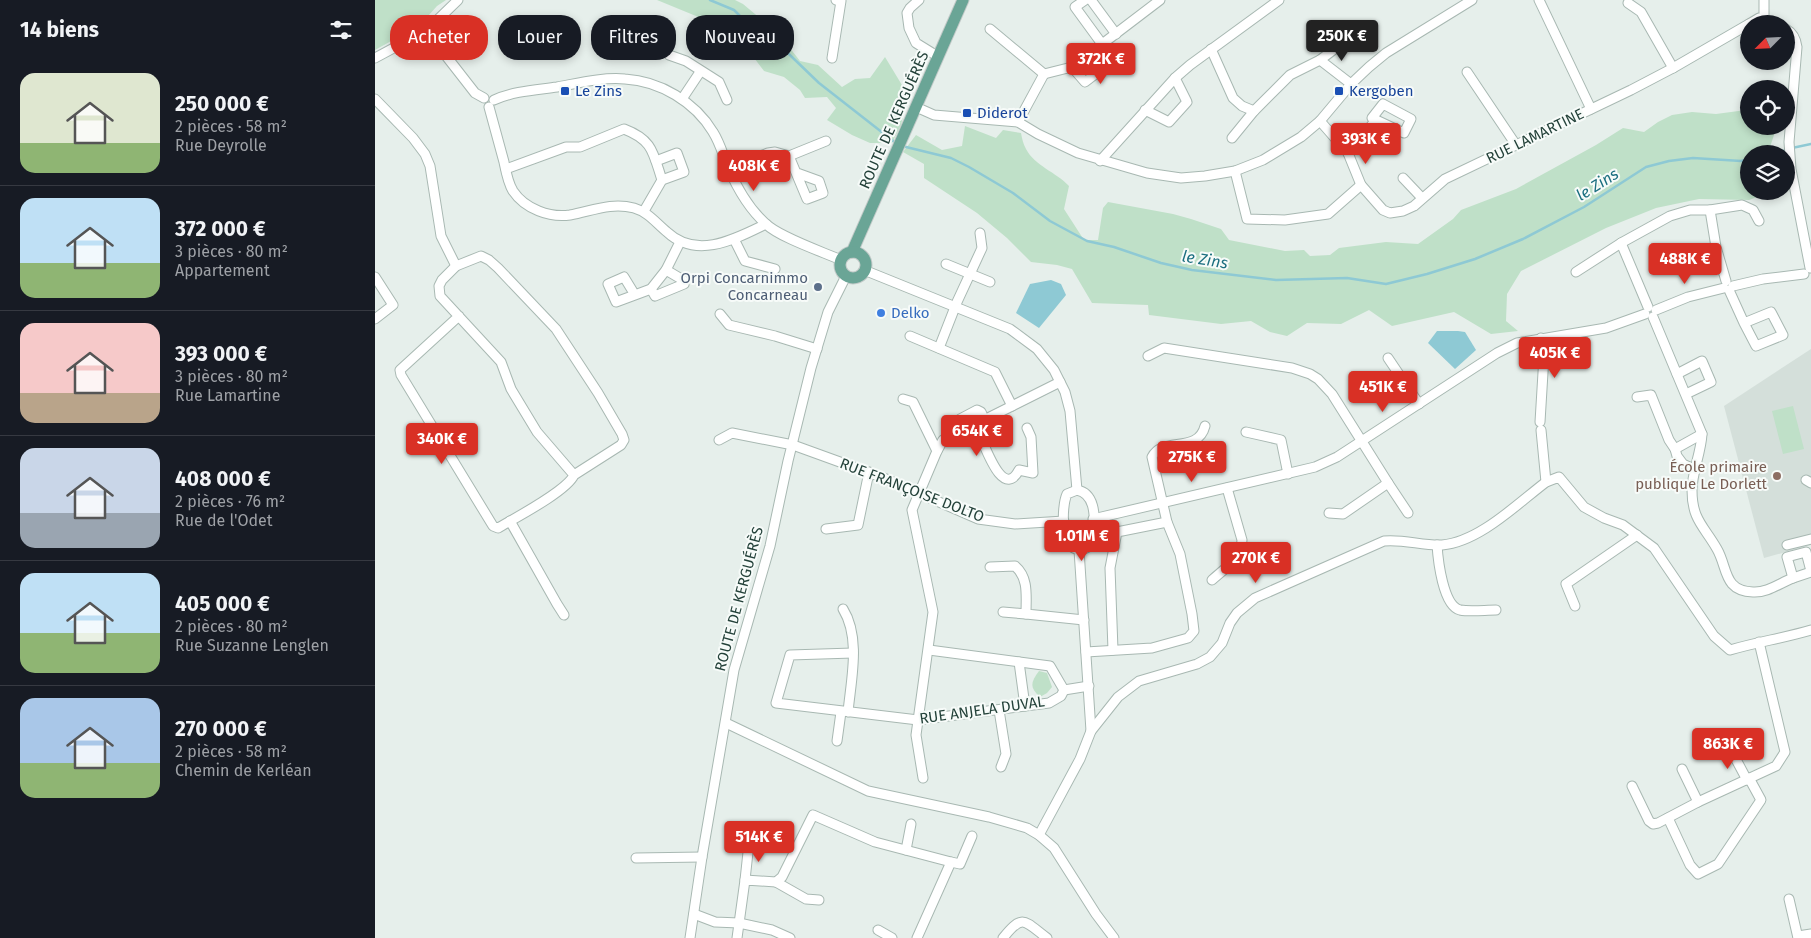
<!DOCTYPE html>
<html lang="fr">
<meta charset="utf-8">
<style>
:root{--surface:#171b24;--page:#242831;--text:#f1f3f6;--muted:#9ea1a6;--line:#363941;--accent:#d93025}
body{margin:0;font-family:"Fira Sans",sans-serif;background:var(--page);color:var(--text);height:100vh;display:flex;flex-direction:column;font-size:19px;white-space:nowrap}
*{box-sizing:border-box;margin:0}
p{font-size:16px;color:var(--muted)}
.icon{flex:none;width:28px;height:28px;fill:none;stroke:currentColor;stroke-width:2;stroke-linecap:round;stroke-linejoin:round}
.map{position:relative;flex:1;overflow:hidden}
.sheet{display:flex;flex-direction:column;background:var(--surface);width:375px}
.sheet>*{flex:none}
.hud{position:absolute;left:15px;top:15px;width:475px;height:45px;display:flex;gap:10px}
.needle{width:32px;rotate:246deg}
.controls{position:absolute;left:1365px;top:15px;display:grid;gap:10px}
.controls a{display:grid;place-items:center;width:55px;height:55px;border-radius:50%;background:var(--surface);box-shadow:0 2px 8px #0003;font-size:25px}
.price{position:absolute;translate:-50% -42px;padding:0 11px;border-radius:5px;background:var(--accent);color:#fff;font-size:16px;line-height:32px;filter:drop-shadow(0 1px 2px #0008)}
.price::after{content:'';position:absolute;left:50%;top:30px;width:15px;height:11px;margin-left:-8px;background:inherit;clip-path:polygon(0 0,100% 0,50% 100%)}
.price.active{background:#222;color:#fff}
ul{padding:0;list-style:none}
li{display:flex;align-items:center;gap:15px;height:125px;padding:0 20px}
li+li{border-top:1px solid var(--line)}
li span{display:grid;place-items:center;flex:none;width:140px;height:100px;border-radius:15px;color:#555}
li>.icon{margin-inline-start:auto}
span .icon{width:60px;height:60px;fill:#fffc;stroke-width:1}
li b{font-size:21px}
h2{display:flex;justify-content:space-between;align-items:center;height:60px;padding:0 20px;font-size:21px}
.tag{padding:0 18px;border-radius:20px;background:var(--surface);box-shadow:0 2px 8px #0003;font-size:18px;line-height:45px}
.tag.active{background:var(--accent);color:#fff}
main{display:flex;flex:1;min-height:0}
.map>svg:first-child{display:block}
.built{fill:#d4dfda}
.green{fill:#bfe0c8}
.water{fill:#8ec9d4}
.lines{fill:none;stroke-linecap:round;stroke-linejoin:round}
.stream{stroke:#8ec9d4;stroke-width:2.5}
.minor-casing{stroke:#a8b8b2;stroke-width:11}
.major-casing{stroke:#c2cac8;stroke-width:13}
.minor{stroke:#fff;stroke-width:9}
.major{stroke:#6aa596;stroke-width:11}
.transit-dot{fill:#1a4fb4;stroke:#f7fbf9;stroke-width:2}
.service-dot{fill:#5c6f8a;stroke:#f7fbf9;stroke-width:2}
.shop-dot{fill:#3f7fe0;stroke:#f7fbf9;stroke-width:2}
.education-dot{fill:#8d6e63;stroke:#f7fbf9;stroke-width:2}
.labels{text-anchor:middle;stroke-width:4;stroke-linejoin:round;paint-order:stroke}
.transit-label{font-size:15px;fill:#164399;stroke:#f7fbf9;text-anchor:start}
.street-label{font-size:15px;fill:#24423a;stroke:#f7fbf9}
.service-label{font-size:15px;fill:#4e5e75;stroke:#f7fbf9;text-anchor:end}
.shop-label{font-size:15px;fill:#366cbe;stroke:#f7fbf9;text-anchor:start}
.education-label{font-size:15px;fill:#785e54;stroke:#f7fbf9;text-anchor:end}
.water-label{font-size:16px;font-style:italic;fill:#1c6f80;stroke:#f7fbf9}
</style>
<main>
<section class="sheet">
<h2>14 biens<svg class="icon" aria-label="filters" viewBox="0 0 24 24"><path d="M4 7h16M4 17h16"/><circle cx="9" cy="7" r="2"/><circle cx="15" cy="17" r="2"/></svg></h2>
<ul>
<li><span style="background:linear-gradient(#dfe7d0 70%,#8fb573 0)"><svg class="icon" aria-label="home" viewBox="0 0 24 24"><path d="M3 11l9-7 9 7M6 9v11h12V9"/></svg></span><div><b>250 000 €</b><p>2 pièces · 58 m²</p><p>Rue Deyrolle</p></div></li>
<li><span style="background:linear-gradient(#bfe0f5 65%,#8fb573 0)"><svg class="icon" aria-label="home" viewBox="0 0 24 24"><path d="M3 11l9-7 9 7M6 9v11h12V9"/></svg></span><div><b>372 000 €</b><p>3 pièces · 80 m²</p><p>Appartement</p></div></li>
<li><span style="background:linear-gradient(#f6c9c9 70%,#b9a48a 0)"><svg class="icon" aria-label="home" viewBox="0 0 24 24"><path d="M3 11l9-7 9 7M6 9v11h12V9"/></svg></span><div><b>393 000 €</b><p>3 pièces · 80 m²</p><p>Rue Lamartine</p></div></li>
<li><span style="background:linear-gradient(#c9d6e8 65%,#9aa5b1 0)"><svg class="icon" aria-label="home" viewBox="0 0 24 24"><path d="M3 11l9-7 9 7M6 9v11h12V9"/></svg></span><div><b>408 000 €</b><p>2 pièces · 76 m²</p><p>Rue de l'Odet</p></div></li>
<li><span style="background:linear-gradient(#bfe0f5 60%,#8fb573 0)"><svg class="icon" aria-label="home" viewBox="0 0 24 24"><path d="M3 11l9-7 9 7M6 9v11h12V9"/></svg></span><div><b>405 000 €</b><p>2 pièces · 80 m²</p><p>Rue Suzanne Lenglen</p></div></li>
<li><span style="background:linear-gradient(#a9c7e8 65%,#8fb573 0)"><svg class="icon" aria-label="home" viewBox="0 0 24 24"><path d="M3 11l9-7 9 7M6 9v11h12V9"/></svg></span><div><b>270 000 €</b><p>2 pièces · 58 m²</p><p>Chemin de Kerléan</p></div></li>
</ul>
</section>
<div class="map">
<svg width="1436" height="938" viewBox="0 0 1436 938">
<rect width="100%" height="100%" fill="#e6efeb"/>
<!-- built -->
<polygon class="built" points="1436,349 1436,545 1389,558 1349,406"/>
<!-- green -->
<g class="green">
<polygon points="0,0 71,0 62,6 45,25 0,50"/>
<polygon points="282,0 360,0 368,4 404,34 425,61 443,65 467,87 480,79 495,78 510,57 533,95 526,125 517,143 495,143 477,135 452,120 461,108 452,97 430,98 425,90 409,77 389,71 367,42 321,16"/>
<path d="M1371 110 1374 111V126H1397L1400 132 1395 147 1397 154H1374V191H1398L1374 200 1324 199 1281 208 1231 228 1146 271 1132 294 1131 321 1143 331 1116 334 1079 312 1017 326 994 310 966 324 932 323 912 336 895 332 876 321 846 324 774 315 773 305 717 303 697 269 682 265 656 262 632 238 602 213 549 178V164L528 152 541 135 567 150 587 146 590 126 621 138 628 130 646 133C647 138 648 144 651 149 660 166 681 172 694 186L689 209 709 240H723L728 208 733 202 798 214 816 219 846 229 854 240 910 251 929 250 935 256 955 255 964 248 1011 242 1043 244 1078 219 1086 210 1141 189 1221 145 1248 128 1269 132 1283 122 1297 115 1317 112 1341 114Z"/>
<polygon points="1418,406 1429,449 1408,454 1397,411"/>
<path d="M664 671 672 673 677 687 672 693 665 697C654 687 656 682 664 671Z"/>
</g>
<!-- water -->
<g class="water">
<polygon points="676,280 686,284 691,295 664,328 641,313 655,284"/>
<polygon points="1062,331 1083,331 1090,332 1101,350 1080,369 1053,343"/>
</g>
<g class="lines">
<!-- stream -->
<g class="stream">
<polyline points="335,0 359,10 370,21 385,27 392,33 444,83 522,144"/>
<polyline points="527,146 576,158 594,167 638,193 675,221 712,241 739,247 786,263 817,270 901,280 972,278 1011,284 1052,274 1100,259 1148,239 1209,207 1271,167 1294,161 1318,158 1366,161 1374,159"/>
<polyline points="1417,148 1436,144"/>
<polyline points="1397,154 1412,150"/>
</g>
<defs>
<g id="minor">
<polyline points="544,0 535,8 532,13 534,28 541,43 562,56"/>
<polyline points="710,0 700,7 727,44"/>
<polyline points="716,0 741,34"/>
<polyline points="1164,0 1216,109"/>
<polyline points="1253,3 1266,12 1298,68"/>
<polyline points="1389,19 1389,0"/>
<polyline points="1374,24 1384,18 1400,24"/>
<polyline points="615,29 669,74"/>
<path d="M1411 29C1418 33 1421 39 1422 47L1414 142 1416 169 1435 268"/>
<polyline points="61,43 100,93 109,98"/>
<polyline points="836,49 858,98 867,106 879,111"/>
<polyline points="294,55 311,61 344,82 352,100"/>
<polyline points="0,58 52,30 83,0"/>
<polyline points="457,58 466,1 461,0"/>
<polyline points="945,60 976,84"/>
<polyline points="697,67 710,82 727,69 715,53"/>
<polyline points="1092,72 1141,145"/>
<polyline points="669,74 697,67 785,0"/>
<polyline points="0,99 38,138 50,154 55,166 66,236 81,266"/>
<polyline points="307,99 325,72"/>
<path d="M119 100C139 91 161 90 182 87 204 83 228 77 250 79 285 81 320 102 338 132 345 143 348 155 353 167 362 188 374 209 391 224 404 237 448 252 466 260"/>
<polygon points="1008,104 1036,119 1029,133 997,118"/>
<path d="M114 107C119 125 124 144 129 162 131 172 133 183 138 191 150 209 175 218 195 215 217 211 236 202 259 208 273 212 281 223 292 232 322 260 360 239 391 224"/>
<polyline points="541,107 559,115 643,122 663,134 703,153 772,173 806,178 830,176 860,171 888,160 926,137 945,121 976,84 994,67 1011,53 1097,0"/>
<polyline points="770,110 794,122 812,102 800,78"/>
<polyline points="945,121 973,153 986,185 1008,210 1015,213 1028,211 1039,206 1070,179 1256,90 1298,68 1374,24"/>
<polyline points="643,122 669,74"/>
<polyline points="857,138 879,111 915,75 945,60 974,38"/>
<polyline points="973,153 1001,120"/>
<polyline points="414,156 432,199 448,193 444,181 422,173"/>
<polyline points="725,161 800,78 815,65 904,0"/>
<polyline points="353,168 393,153 400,152 414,156 451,141"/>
<path d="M131 169 191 147H205L249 129C278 140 278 153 287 180"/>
<polyline points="860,171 872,219 910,220 953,214 986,185"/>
<polyline points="1028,178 1047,198"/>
<polyline points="1335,210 1341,247 1351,281"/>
<polyline points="269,211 287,180 309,172 302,153 281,161"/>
<polyline points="359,239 370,261 400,269"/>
<polyline points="1246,243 1273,307"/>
<polyline points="571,264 615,282"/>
<polyline points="489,270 635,329 662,349 679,370 690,392 695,411 702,490"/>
<polyline points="1201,272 1246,243 1295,216 1315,210 1335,210 1367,205 1378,210 1384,221"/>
<polyline points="0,277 18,305 0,319"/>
<polyline points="1358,286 1388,279 1429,274"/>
<polyline points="276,289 280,296 309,284 308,280 291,270"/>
<polyline points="1354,290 1369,323 1381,346 1408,335 1396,312 1369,323"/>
<polyline points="260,295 249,277 233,284 241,302 276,289 291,270 305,242"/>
<polyline points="1281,310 1313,297 1349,288"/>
<polyline points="345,314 354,325 400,336 442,349"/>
<path d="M84 316 25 370 26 375 118 526 123 528C140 518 192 491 199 475L246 445 249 440 247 434 223 393 181 329 123 268 114 260 106 256 81 266 67 280 64 286 65 296 126 362 136 389 162 432 199 475"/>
<path d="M1278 317 1327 434C1326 453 1317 472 1317 490 1317 520 1329 526 1342 549 1353 568 1348 591 1378 592 1392 593 1405 583 1418 578 1424 576 1430 574 1436 572"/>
<polyline points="535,336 620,372 637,406"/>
<polyline points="564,348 582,302 607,248 605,233"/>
<polyline points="773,356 789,348 917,368 935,374 943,379 957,394 1013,483 968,514 954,513"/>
<polyline points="1013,358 1044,404"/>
<polyline points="1302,374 1327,361 1336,382 1311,394"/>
<polyline points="1262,397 1276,395 1294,440 1300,449 1302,456 1308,464 1321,470"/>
<polyline points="528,399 538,402 562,451"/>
<polygon points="602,410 606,412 614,429 605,436 594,439 591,438 585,419"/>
<polyline points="611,419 685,382"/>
<polyline points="1165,422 1169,356 1166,338"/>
<polyline points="1166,430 1171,482"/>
<polyline points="871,432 906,440 913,474"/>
<path d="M605 436C611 448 628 500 644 470L658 473 656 437 652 428"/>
<polyline points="344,440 357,433 418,445 509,478 603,519 640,524 689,521"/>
<polyline points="1300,449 1327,434"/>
<polyline points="1431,480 1436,483"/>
<polyline points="1013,483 1033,513"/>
<path d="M702 490C723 494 719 523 720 539 717 545 714 548 708 549 685 555 686 507 692 494Z"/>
<polyline points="718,519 940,467 962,457 1122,353 1142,343 1231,328 1270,314"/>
<polyline points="135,521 182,604 189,615"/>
<polyline points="451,529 483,525 494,472"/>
<path d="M1062 545C1063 560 1068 606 1085 610 1096 612 1110 610 1121 610"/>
<polyline points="1412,545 1436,539"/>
<polyline points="704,550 716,731"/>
<path d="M615 567 640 566C654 578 651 596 651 614L709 620"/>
<polyline points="1418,578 1412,557 1431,552 1436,571"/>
<path d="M837 580C849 569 867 558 867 540L852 488"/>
<polyline points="1200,606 1191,584 1262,535"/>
<path d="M468 609C486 638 476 680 473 712"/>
<polyline points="628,612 651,614"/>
<polyline points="554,650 675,666 689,690"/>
<polyline points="738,650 735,568 742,532 792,522"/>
<path d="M711 652 777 648 813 638 819 631 817 614 805 554 792 522 777 457C788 436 823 454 830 426"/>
<polyline points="478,653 415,655 401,703 543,720 674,703 686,696 689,690"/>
<polyline points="644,662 650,706"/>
<polyline points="689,690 714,686"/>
<polyline points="624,710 631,754 626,767"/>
<polyline points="351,723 493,791 614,817 652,828 664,835 679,848 721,914 739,938"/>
<polyline points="462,741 466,712"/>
<polyline points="1356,750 1372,780"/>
<polyline points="1307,769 1323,802"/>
<polyline points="548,778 541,735 558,612 537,510 562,451 568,440 588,430"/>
<polyline points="1257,786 1274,821 1278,824 1283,823 1323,802 1401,766 1410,752 1384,642"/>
<polyline points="1293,818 1315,865 1323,874 1343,864 1386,800 1374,778"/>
<path d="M664 835 705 759 716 731 743 697 764 681 822 664 835 657 847 643 855 623 862 613 880 598 1009 541C1029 539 1048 546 1067 545 1104 542 1142 504 1171 482L1184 477 1209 507 1229 518 1248 525 1279 548 1339 636 1355 650C1382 642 1409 638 1436 630"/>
<polyline points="531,850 536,824"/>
<polyline points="261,858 327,857"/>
<polyline points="576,862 585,864 597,836"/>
<polyline points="370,880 374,843"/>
<polyline points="401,882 431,899 444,900"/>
<polyline points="1414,899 1423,938"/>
<polyline points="319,914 340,922 364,923 397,930 415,938"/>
<polyline points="503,930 517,938"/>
<polyline points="1423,936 1436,934"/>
<polyline points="315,938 327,857 359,670 395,546 413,461 436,368 453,312 471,276"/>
<polyline points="362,938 370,880 401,882 407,877 438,815 500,842 576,862 542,938"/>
<path d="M628 938C648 913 649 921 672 938"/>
</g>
<g id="major">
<polyline points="477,252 588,0"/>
<circle cx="478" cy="265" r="13"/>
</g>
</defs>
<!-- minor casing -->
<use href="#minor" class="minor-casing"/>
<!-- major casing -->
<use href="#major" class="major-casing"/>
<!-- minor -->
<use href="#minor" class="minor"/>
<!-- major -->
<use href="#major" class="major"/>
</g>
<!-- markers -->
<g class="transit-dot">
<rect x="185" y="86" width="10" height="10" rx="2.5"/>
<rect x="959" y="86" width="10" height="10" rx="2.5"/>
<rect x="587" y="108" width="10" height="10" rx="2.5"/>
</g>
<circle class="service-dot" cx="443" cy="287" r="5"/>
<circle class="shop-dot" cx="506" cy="313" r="5"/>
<circle class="education-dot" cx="1402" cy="476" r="5"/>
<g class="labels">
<!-- transit labels -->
<g class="transit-label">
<text x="200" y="96">Le Zins</text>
<text x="974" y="96">Kergoben</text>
<text x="602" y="118">Diderot</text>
</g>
<!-- street labels -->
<g class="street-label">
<text transform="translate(519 120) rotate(-66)" y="5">ROUTE DE KERGUÉRÈS</text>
<text transform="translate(1160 136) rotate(-26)" y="5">RUE LAMARTINE</text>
<text transform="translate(537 490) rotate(21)" y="5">RUE FRANÇOISE DOLTO</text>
<text transform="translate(364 599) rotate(-75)" y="5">ROUTE DE KERGUÉRÈS</text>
<text transform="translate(607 710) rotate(-8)" y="5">RUE ANJELA DUVAL</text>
</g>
<!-- service labels -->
<g class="service-label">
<text x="433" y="283">Orpi Concarnimmo<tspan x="433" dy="17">Concarneau</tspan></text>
</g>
<!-- shop labels -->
<g class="shop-label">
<text x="516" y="318">Delko</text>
</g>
<!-- education labels -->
<g class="education-label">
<text x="1392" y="472">École primaire<tspan x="1392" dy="17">publique Le Dorlett</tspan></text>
</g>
<!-- water labels -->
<g class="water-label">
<text transform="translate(1222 184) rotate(-32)" y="6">le Zins</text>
<text transform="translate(830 259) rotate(9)" y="6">le Zins</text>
</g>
</g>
</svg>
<div class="controls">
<a><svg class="needle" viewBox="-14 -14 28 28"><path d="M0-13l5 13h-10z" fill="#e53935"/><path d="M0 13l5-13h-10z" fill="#9ea1a6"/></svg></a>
<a><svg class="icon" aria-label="locate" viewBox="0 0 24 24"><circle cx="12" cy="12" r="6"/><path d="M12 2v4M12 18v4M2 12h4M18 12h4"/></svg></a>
<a><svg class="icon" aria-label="layers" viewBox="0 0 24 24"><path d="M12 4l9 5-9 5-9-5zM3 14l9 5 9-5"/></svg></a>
</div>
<b class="price active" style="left:967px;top:62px">250K €</b>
<b class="price" style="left:726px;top:85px">372K €</b>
<b class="price" style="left:991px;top:165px">393K €</b>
<b class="price" style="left:379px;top:192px">408K €</b>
<b class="price" style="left:1310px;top:285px">488K €</b>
<b class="price" style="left:1180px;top:379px">405K €</b>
<b class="price" style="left:1008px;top:413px">451K €</b>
<b class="price" style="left:602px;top:457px">654K €</b>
<b class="price" style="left:67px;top:465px">340K €</b>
<b class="price" style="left:817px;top:483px">275K €</b>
<b class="price" style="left:707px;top:562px">1.01M €</b>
<b class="price" style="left:881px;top:584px">270K €</b>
<b class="price" style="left:1353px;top:770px">863K €</b>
<b class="price" style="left:384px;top:863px">514K €</b>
<div class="hud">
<a class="tag active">Acheter</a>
<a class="tag">Louer</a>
<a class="tag">Filtres</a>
<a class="tag">Nouveau</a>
</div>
</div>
</main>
